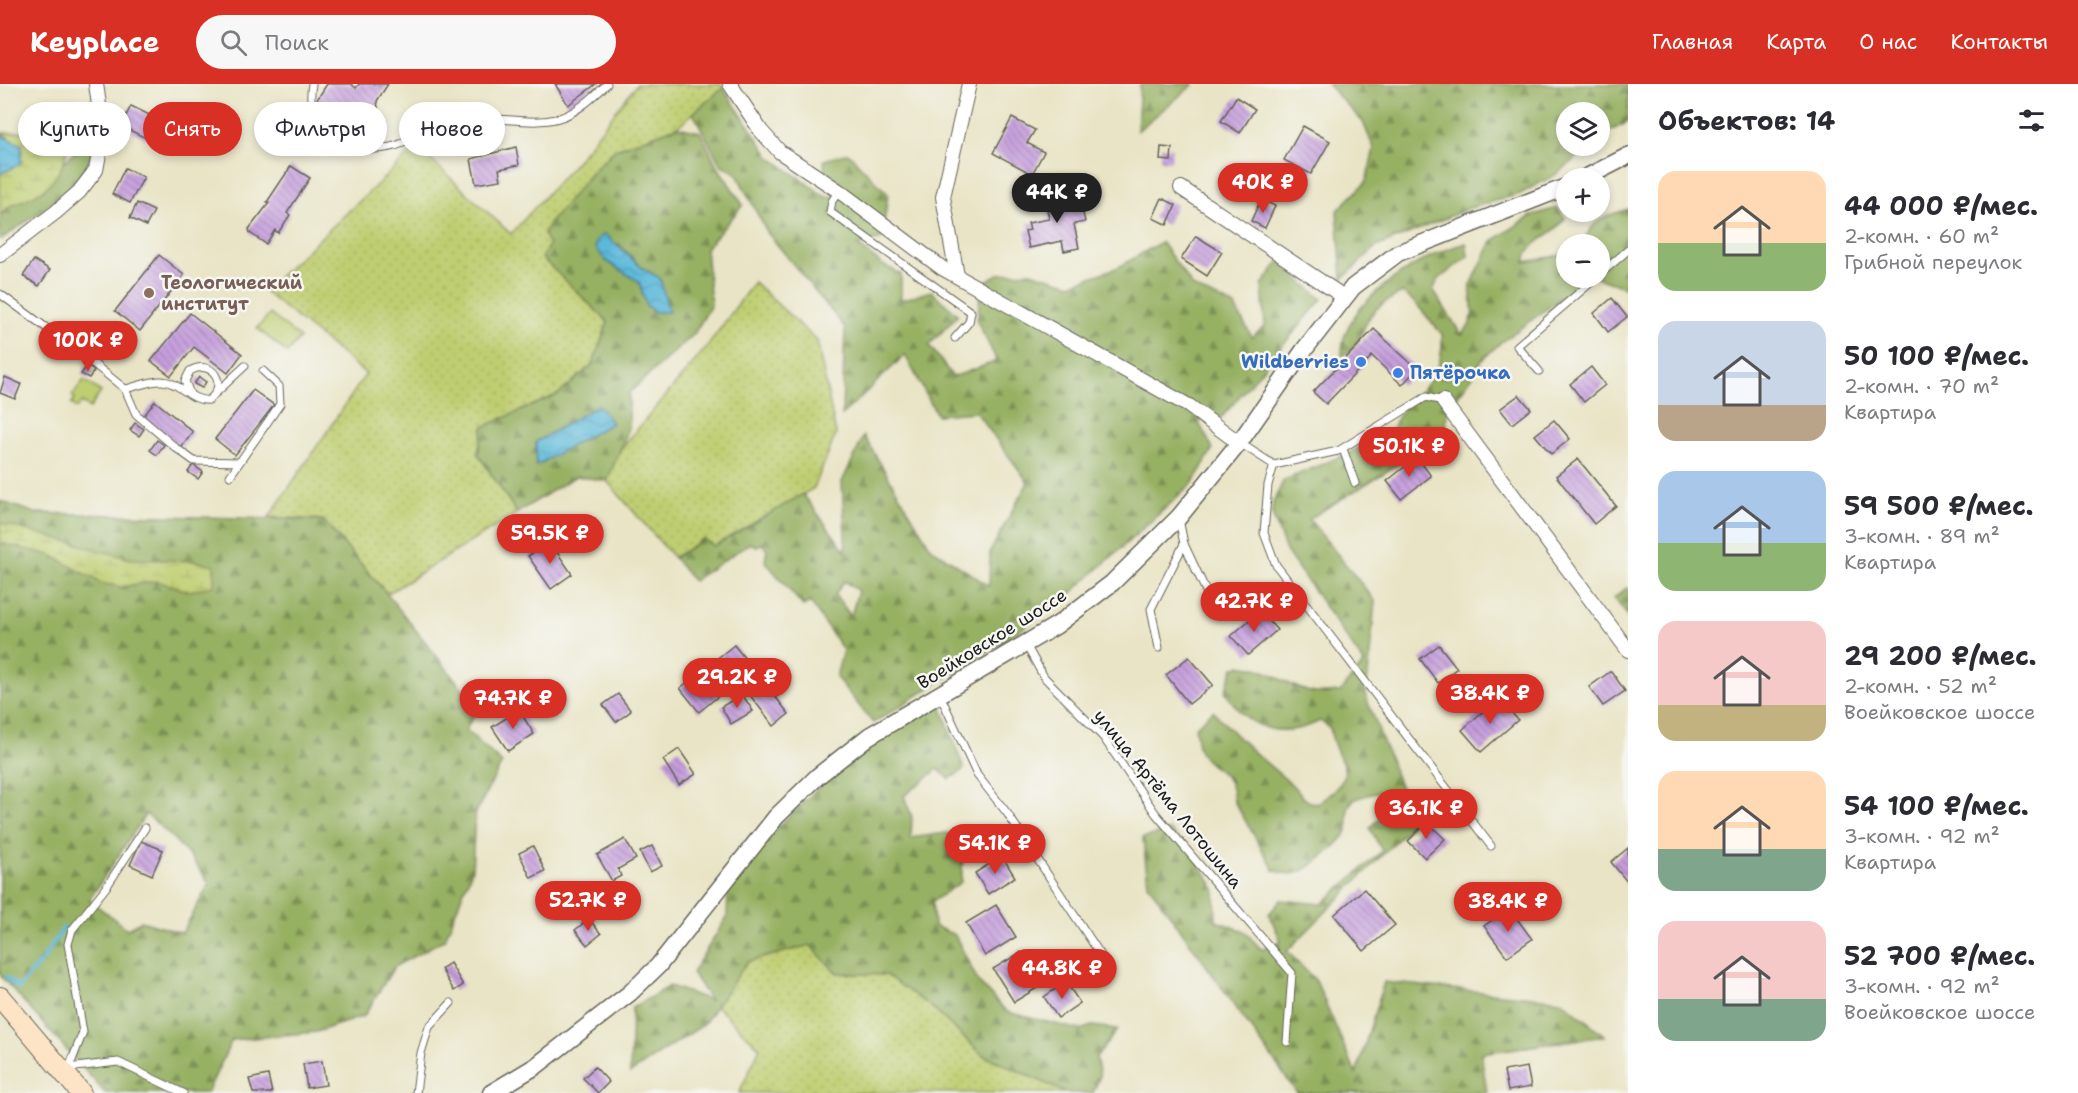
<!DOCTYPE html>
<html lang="ru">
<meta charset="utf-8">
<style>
:root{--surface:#fff;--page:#f7f7f7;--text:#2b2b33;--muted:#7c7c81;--accent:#d93025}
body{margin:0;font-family:"Shantell Sans",sans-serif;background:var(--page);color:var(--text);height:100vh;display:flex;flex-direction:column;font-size:22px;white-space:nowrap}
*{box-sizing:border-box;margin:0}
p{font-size:20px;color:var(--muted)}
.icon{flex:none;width:33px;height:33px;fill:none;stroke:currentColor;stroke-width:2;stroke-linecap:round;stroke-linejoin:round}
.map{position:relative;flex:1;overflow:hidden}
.details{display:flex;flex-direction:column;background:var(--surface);width:450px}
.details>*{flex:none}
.top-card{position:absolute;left:18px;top:18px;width:570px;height:54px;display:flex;gap:12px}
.controls{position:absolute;left:1556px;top:18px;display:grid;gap:12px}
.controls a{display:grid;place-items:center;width:54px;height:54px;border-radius:50%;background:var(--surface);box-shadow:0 3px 9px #0003;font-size:30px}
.price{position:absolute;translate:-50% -51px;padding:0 14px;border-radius:21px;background:var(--accent);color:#fff;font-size:20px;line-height:39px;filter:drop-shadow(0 2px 3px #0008)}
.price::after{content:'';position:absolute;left:50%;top:36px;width:18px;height:14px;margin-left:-9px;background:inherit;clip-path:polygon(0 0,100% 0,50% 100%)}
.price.selected{background:#222;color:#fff}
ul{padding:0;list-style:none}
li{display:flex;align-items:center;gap:18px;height:150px;padding:0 30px}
li span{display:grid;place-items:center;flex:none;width:168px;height:120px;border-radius:18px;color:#555}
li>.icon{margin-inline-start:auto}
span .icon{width:72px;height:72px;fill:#fffc;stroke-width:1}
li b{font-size:26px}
h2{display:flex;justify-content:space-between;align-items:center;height:72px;padding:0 30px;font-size:26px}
.chip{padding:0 21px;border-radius:27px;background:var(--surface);box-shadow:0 3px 9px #0003;font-size:21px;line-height:54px}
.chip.selected{background:var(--accent);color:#fff}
header{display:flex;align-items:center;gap:36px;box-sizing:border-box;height:84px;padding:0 30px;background:var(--accent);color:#fff}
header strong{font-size:28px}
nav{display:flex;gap:33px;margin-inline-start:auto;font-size:21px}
.search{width:420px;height:54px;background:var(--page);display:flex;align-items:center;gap:15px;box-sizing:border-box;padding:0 21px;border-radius:33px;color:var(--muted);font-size:22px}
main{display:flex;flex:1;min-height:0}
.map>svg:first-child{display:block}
.grass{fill:url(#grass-dots);stroke:#6e7546;stroke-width:1.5}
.forest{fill:url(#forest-firs);stroke:#5a6640;stroke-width:1.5;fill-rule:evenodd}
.wetland{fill:url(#wetland-marsh);stroke:#6e7546;stroke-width:1.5}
.park{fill:#bfce71;stroke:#6e7546;stroke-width:1.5}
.water{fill:url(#water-waves);stroke:#3c6a7b;stroke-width:1.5}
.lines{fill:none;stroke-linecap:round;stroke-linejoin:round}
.stream{stroke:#5cb9da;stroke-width:4}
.building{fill:url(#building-back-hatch)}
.service-casing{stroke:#646257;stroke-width:9}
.minor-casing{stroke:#646257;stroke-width:16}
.tertiary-casing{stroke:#646257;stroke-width:19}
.secondary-casing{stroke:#646257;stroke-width:22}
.service{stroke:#fff;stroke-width:7}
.minor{stroke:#fff;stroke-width:14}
.tertiary{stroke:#fff;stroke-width:16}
.secondary{stroke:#fee4c6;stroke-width:20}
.education-dot{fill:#8d6e63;stroke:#f6f6f2;stroke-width:2}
.shop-dot{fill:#3f7fe0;stroke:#f6f6f2;stroke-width:2}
.labels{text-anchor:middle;stroke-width:5;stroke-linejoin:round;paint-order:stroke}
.education-label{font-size:18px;font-weight:bold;fill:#785e54;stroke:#f6f6f2;text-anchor:start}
.shop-label{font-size:18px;font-weight:bold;fill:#366cbe;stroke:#f6f6f2;text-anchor:end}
.street-label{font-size:18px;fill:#1c1c1c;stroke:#f6f6f2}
</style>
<header>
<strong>Keyplace</strong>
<div class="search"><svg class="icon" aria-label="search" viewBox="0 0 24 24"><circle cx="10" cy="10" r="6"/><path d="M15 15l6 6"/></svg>Поиск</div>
<nav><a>Главная</a><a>Карта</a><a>О нас</a><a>Контакты</a></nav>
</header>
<main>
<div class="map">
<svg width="1628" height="1009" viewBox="0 0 1628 1009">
<defs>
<pattern id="grass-dots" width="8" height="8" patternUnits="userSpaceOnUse" patternTransform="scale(1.5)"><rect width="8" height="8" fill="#bfce71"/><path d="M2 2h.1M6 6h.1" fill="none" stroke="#a4b061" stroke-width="1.8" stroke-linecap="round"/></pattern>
<pattern id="forest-firs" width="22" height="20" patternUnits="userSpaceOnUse" patternTransform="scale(1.5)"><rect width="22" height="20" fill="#97b163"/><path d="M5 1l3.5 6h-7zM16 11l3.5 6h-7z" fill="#7a8f51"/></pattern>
<pattern id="wetland-marsh" width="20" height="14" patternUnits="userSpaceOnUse" patternTransform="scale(1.5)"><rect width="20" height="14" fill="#bfce71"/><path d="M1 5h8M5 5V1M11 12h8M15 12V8" fill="none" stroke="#a4b061"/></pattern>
<pattern id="water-waves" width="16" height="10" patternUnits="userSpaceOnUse" patternTransform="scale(1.5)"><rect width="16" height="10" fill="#5cb9da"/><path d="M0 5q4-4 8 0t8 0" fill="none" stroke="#4f9eba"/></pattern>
<pattern id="building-back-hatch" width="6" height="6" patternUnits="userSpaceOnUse" patternTransform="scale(1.5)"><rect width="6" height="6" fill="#c59ddd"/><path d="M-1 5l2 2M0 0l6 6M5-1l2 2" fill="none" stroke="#9f7fb2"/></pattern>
</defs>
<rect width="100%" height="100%" fill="#f6f6f2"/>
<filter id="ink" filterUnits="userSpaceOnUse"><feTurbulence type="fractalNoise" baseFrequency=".0167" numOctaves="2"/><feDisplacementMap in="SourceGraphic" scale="12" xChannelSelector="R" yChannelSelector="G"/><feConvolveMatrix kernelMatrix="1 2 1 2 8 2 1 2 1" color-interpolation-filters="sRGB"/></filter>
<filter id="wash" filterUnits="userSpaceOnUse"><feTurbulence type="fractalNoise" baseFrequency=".008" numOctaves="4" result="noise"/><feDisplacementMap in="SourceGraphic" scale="24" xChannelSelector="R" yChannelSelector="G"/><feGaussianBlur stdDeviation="1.35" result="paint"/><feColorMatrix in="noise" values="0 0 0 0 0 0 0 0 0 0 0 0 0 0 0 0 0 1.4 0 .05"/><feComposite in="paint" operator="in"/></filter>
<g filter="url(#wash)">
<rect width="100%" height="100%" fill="#e9e4c5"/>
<!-- grass -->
<g class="grass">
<polygon points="637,0 721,0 723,4 677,43 616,65 595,85 544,151 550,161 542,174 608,238 593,280 559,310 483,344 478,370 517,429 387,510 323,436 269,433 366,290 264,207 417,63 511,150 580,73"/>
<polygon points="754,198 817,257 836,350 814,404 714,463 703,455 674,474 607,397 620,366 706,264"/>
<polygon points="810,861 837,889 886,891 930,922 983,971 1067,1009 739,1009 760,964 716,922 747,878"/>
</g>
<!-- forest -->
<g class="forest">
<polygon points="1140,0 1193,0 1193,1 1137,47"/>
<polygon points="1327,0 1628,0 1628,38 1599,53 1599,28 1566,28 1566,62 1589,62 1559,89 1520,110 1470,124 1376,163 1342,195 1337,127 1366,98 1374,65 1363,38"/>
<path d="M723 4 770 73 826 113 838 115 826 104 824 76 848 69 888 110 882 155 857 161 883 181 901 190V216L931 207 958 231 929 261 953 293 997 277 977 237 981 200 998 190 1030 188 1071 200 1119 183 1161 158 1194 204 1234 221 1252 253 1265 242 1262 201 1279 178 1322 215 1222 333 1198 337 1213 365 1192 400 1067 513 1001 559 873 639 836 593 843 566 810 518 803 522 765 477 767 466 763 460 756 462 750 459 693 497 674 474 703 455 714 462 803 410 846 468 842 398 864 352 931 464 989 502 990 468 1028 398 976 328 937 331 905 271 842 331 845 244 767 148 736 89 720 80 693 29ZM844 497 858 507 851 532 835 511Z"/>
<path d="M82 25 97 30C102 98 47 121 0 156V131L7 123 44 106 62 80 84 59 88 45 80 39H57V30L60 26Z"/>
<path d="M677 43 700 48 716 80 743 121 706 164 711 221 694 250 629 309V344L607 397 576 392 517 429 478 370 483 343 559 310 593 280 608 238 542 174 549 161 544 151 547 142 595 85 616 65ZM618 159 642 184 653 190 646 221 639 198 631 192ZM597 322 612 339 536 381V358Z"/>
<path d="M1557 124 1565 134C1553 154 1530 154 1525 178L1566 170V194H1589L1581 197 1573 206 1500 259 1481 277 1475 289 1452 320 1447 331 1444 352 1309 435 1375 517 1366 613 1409 725 1439 714 1287 867 1316 897 1356 990 1384 898 1561 916 1605 952 1481 969 1487 1009H1297L1148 800 1143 754 1170 746 1191 767 1215 805 1216 837 1244 847 1261 865 1281 857 1269 830 1281 816 1322 820 1382 767 1370 744 1397 715 1385 707C1376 709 1362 711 1354 716 1343 723 1350 737 1347 747 1344 757 1308 786 1297 789 1288 791 1282 789 1274 786L1234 717C1231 684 1217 691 1202 671 1195 662 1198 652 1195 643L1213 627C1236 653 1262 676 1289 698 1300 707 1301 717 1317 720 1366 685 1336 686 1330 644L1320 637C1281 656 1247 646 1225 607L1234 583C1263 576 1287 605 1315 609 1323 610 1332 608 1340 608L1364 579 1286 467 1272 430 1273 418 1284 396 1347 370 1392 346C1405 305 1445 309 1442 250 1430 238 1416 216 1402 209 1391 214 1379 220 1371 231 1360 247 1360 263 1342 272 1339 219 1421 171 1466 159L1468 172 1439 195 1433 206 1461 250 1469 242 1473 229 1470 203 1492 157 1533 131Z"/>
<path d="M1628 125V204L1596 194H1599V160H1583C1591 136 1605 132 1628 125Z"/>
<path d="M0 417 35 429 323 436 387 510 478 624 466 646 502 679 475 730 472 786 445 855 394 883 364 932 316 948 232 956 207 1009H105L0 891ZM146 730C170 750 193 772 209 800L182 849 141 837 128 845 89 816Z"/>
<polygon points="1628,503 1628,532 1614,514"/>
<polygon points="931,624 942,624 964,685 950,695 938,685 904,712 912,733 911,754 946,749 965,751 961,798 932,818 934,842 955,851 979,899 1007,928 1080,946 1092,942 1118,945 1096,973 1100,992 1093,1009 1067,1009 983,971 930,922 886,891 837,889 810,861 747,878 703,941 630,989 632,924 670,902 710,916 692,889 727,833 728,807 775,746 849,674"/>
</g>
<!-- wetland -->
<g class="wetland">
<path d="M48 47 67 55C69 72 59 93 44 105 31 117 12 116 0 131V90L9 83 8 53 0 49Z"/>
<polygon points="0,439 131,475 195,477 214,481 214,502 188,507 157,497 120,503 101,499 51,471 0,459"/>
</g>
<!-- park -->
<g class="park">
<polygon points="270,230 300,254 287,269 257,244"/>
<polygon points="84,296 101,308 90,324 82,319 77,324 71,320 75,314 72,312"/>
</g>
<!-- water -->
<g class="water">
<polygon points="0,51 22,61 21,78 17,82 0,90"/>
<polygon points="605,150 642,184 660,194 669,228 654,228 646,221 639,198 606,177 595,163 597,155"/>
<polygon points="598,321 612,339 536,382 536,358"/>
</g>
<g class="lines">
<!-- stream -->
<polyline class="stream" points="6,893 18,904 43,875 64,843"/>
</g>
<g id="blocks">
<!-- building -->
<g class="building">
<polygon points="327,0 351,0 356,4 359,0 388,0 377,17 380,38 361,40 360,23 356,21 346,36 316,17"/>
<polygon points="555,0 596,0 568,21"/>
<polygon points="1236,13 1255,25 1240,49 1221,37"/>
<polygon points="131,22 160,36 150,56 121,42"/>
<polygon points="1012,34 1035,46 1027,59 1044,68 1032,90 993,69"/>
<polygon points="1303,42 1330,57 1311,90 1284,76"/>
<polygon points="516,63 519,81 499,85 501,96 476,100 471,75"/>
<polygon points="1161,63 1172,64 1171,77 1160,76"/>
<polygon points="291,82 310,94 287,129 290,131 278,149 275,146 266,160 250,149 249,145 269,119 267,118"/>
<polygon points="125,84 144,93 130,119 112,110"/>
<polygon points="1066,103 1070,123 1081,121 1085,138 1074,140 1079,164 1064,167 1062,157 1029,164 1025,147 1030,146 1028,139 1049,135 1047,125 1056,123 1052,106"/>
<polygon points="1162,114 1176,121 1167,141 1153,134"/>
<polygon points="1261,115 1275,122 1265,144 1251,137"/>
<polygon points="137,119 154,127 146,142 130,134"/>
<polygon points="1196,152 1222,168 1207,192 1181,175"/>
<polygon points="159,171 184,191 140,247 115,227"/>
<polygon points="34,176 50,186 39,202 23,192"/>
<polygon points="1612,214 1627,233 1608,248 1594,229"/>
<polygon points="190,229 242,270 228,289 194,263 171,292 151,277"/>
<polygon points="1374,245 1417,285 1402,301 1372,272 1326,320 1313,308"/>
<polygon points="87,282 94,287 89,294 81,290"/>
<polygon points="1591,283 1605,301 1584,318 1570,300"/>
<polygon points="5,293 21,300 15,315 0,309"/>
<polygon points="199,293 206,298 202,304 194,300"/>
<polygon points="253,306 274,321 235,371 215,355"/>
<polygon points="1519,311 1531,325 1512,340 1500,325"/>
<polygon points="155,317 193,348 181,364 142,334"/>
<polygon points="1554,336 1570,355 1551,370 1535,351"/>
<polygon points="135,339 144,345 139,352 130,346"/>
<polygon points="157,356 164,361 157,371 150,366"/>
<polygon points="1417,373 1431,392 1401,415 1387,397"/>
<polygon points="1578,375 1616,422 1594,440 1556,392"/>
<polygon points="193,381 203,388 198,395 188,388"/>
<polygon points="550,458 572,490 551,505 528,472"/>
<polygon points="1260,527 1277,546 1248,571 1231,552"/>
<polygon points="734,561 789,630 774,642 738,596 699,628 680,604"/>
<polygon points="1439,561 1457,584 1438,599 1420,575"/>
<polygon points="1189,573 1213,601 1189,620 1166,591"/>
<polygon points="1611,587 1625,607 1603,622 1589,603"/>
<polygon points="618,610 631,627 616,638 603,621"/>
<polygon points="742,610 753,627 731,640 721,623"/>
<polygon points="1498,614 1518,636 1481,668 1462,646"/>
<polygon points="519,626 534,650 508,667 492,643"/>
<polygon points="679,665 696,690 679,701 663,676"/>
<polygon points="1427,738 1445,755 1425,774 1408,757"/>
<polygon points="625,755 636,775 618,785 621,792 612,797 597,771"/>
<polygon points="141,757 163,766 152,791 130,781"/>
<polygon points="533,762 545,787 531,794 519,769"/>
<polygon points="652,762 662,782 650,788 640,768"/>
<polygon points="1628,764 1628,799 1611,778"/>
<polygon points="1002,772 1015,793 988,810 975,789"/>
<polygon points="1364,805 1395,841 1364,867 1334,831"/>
<polygon points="996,821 1016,853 985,872 966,839"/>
<polygon points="1509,824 1532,855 1507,873 1484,842"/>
<polygon points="589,835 601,850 587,861 575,846"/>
<polygon points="1021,868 1042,901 1014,918 993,885"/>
<polygon points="450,879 463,901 454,907 441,885"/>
<polygon points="1066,898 1080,919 1058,934 1044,913"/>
<polygon points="322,977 326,1001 307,1004 303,980"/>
<polygon points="595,983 609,998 598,1009 583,994"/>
<polygon points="1527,983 1531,1003 1508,1007 1504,987"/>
<polygon points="268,991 272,1009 253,1009 249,995"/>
</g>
</g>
</g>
<g filter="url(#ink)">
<use href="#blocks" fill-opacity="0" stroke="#646257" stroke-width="1.5"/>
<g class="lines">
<defs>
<g id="service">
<path d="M312 0C303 49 348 72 391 63 413 58 432 42 455 37 490 29 528 43 559 34 577 29 594 12 607 0"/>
<polyline points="839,107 832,117 830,128 971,228 969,238 955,254"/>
<polyline points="1599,191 1628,166"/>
<polyline points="0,210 74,264 125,305 136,330 176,364 194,377 239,378"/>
<polyline points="1539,287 1517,262 1596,194"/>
<path d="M125 305C136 303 151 296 162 297 181 298 190 318 209 316 229 300 212 274 190 287L185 297 190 310"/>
<polyline points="217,308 245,282"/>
<polyline points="1240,359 1274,381 1268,401 1264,449 1276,481 1491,762"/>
<polyline points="1343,365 1355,399"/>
<polyline points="1274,381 1338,367 1426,313 1443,317"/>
<polyline points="230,392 280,320 279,302 263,287"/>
<polyline points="1179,435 1184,460 1213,522"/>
<polyline points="1026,561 1044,593 1103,653 1156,730 1292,889 1287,958"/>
<polyline points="1159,564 1151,525 1184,460"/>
<polyline points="940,611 977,691 1007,729 1108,882"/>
<polyline points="67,989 83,948 68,860 72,846 107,802 145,744"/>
<polyline points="68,989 76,983 118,978 183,1009"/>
<polyline points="416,1009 421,969 429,943 451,919"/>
</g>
<g id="minor">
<polyline points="730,0 761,47 780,68 839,107 942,184 1189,322 1239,359"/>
<polyline points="1181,104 1344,213"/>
<polyline points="0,171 56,128 79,108 96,86 103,49 96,0"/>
<polyline points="957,192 943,113 969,0"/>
<polyline points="1443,317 1628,566"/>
</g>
<g id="tertiary">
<polyline points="1585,94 1628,72"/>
<polyline points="491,1009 536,982 630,909 658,882 776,733 818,692 869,652 1057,541 1112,499 1179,433 1239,359 1304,266 1353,203 1398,169 1566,103"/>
</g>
<polyline id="secondary" points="0,913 81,1009"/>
</defs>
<!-- service casing -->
<use href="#service" class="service-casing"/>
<!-- minor casing -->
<use href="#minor" class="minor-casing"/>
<!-- tertiary casing -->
<use href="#tertiary" class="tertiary-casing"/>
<!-- secondary casing -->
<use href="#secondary" class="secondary-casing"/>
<!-- service -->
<use href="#service" class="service"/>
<!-- minor -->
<use href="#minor" class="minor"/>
<!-- tertiary -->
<use href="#tertiary" class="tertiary"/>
<!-- secondary -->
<use href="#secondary" class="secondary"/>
</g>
</g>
<!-- markers -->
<circle class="education-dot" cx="149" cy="209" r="6"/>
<g class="shop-dot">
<circle cx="1361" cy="278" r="6"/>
<circle cx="1398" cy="289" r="6"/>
</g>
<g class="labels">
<!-- education labels -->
<g class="education-label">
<text x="161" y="205">Теологический<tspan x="161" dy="21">институт</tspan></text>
</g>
<!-- shop labels -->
<g class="shop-label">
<text x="1349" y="284">Wildberries</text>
<text x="1410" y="295" text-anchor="start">Пятёрочка</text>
</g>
<!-- street labels -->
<g class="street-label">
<text transform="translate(992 555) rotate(-32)" y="6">Воейковское шоссе</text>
<text transform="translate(1168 715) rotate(51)" y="6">улица Артёма Лотошина</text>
</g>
</g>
</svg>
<div class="controls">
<a><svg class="icon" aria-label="layers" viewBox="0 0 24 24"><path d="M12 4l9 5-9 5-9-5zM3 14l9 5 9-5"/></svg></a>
<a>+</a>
<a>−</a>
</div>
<b class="price" style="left:1263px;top:130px">40K ₽</b>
<b class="price selected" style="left:1057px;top:140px">44K ₽</b>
<b class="price" style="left:88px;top:288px">100K ₽</b>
<b class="price" style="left:1409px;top:394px">50.1K ₽</b>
<b class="price" style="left:550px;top:481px">59.5K ₽</b>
<b class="price" style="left:1254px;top:549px">42.7K ₽</b>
<b class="price" style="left:737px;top:625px">29.2K ₽</b>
<b class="price" style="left:1490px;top:641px">38.4K ₽</b>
<b class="price" style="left:513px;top:646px">74.7K ₽</b>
<b class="price" style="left:1426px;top:756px">36.1K ₽</b>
<b class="price" style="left:995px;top:791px">54.1K ₽</b>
<b class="price" style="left:588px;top:848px">52.7K ₽</b>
<b class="price" style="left:1508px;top:849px">38.4K ₽</b>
<b class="price" style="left:1062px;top:916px">44.8K ₽</b>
<div class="top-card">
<a class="chip">Купить</a>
<a class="chip selected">Снять</a>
<a class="chip">Фильтры</a>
<a class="chip">Новое</a>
</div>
</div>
<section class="details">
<h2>Объектов: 14<svg class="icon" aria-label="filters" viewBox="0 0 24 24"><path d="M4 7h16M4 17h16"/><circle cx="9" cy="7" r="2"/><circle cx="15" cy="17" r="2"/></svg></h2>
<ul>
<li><span style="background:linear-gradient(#ffd9b3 60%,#8fb573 0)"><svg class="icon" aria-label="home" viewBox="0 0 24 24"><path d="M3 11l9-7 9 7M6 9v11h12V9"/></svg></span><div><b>44 000 ₽/мес.</b><p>2-комн. · 60 m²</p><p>Грибной переулок</p></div></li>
<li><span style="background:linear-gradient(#c9d6e8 70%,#b9a48a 0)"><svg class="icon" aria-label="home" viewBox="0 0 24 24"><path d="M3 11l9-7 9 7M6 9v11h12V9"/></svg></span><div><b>50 100 ₽/мес.</b><p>2-комн. · 70 m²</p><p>Квартира</p></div></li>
<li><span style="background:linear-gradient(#a9c7e8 60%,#8fb573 0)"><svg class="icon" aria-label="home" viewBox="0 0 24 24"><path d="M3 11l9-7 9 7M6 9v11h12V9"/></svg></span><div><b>59 500 ₽/мес.</b><p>3-комн. · 89 m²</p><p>Квартира</p></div></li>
<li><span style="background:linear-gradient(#f6c9c9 70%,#c2b280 0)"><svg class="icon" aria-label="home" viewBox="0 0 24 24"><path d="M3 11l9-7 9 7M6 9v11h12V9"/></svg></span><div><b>29 200 ₽/мес.</b><p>2-комн. · 52 m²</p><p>Воейковское шоссе</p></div></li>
<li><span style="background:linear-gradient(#ffd9b3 65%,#7fa58c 0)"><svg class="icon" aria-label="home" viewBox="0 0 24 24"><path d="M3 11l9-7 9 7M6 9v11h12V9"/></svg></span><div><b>54 100 ₽/мес.</b><p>3-комн. · 92 m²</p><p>Квартира</p></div></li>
<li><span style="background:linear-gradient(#f6c9c9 65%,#7fa58c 0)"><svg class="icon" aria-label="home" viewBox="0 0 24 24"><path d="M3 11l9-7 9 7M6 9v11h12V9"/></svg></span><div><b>52 700 ₽/мес.</b><p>3-комн. · 92 m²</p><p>Воейковское шоссе</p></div></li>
</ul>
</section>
</main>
